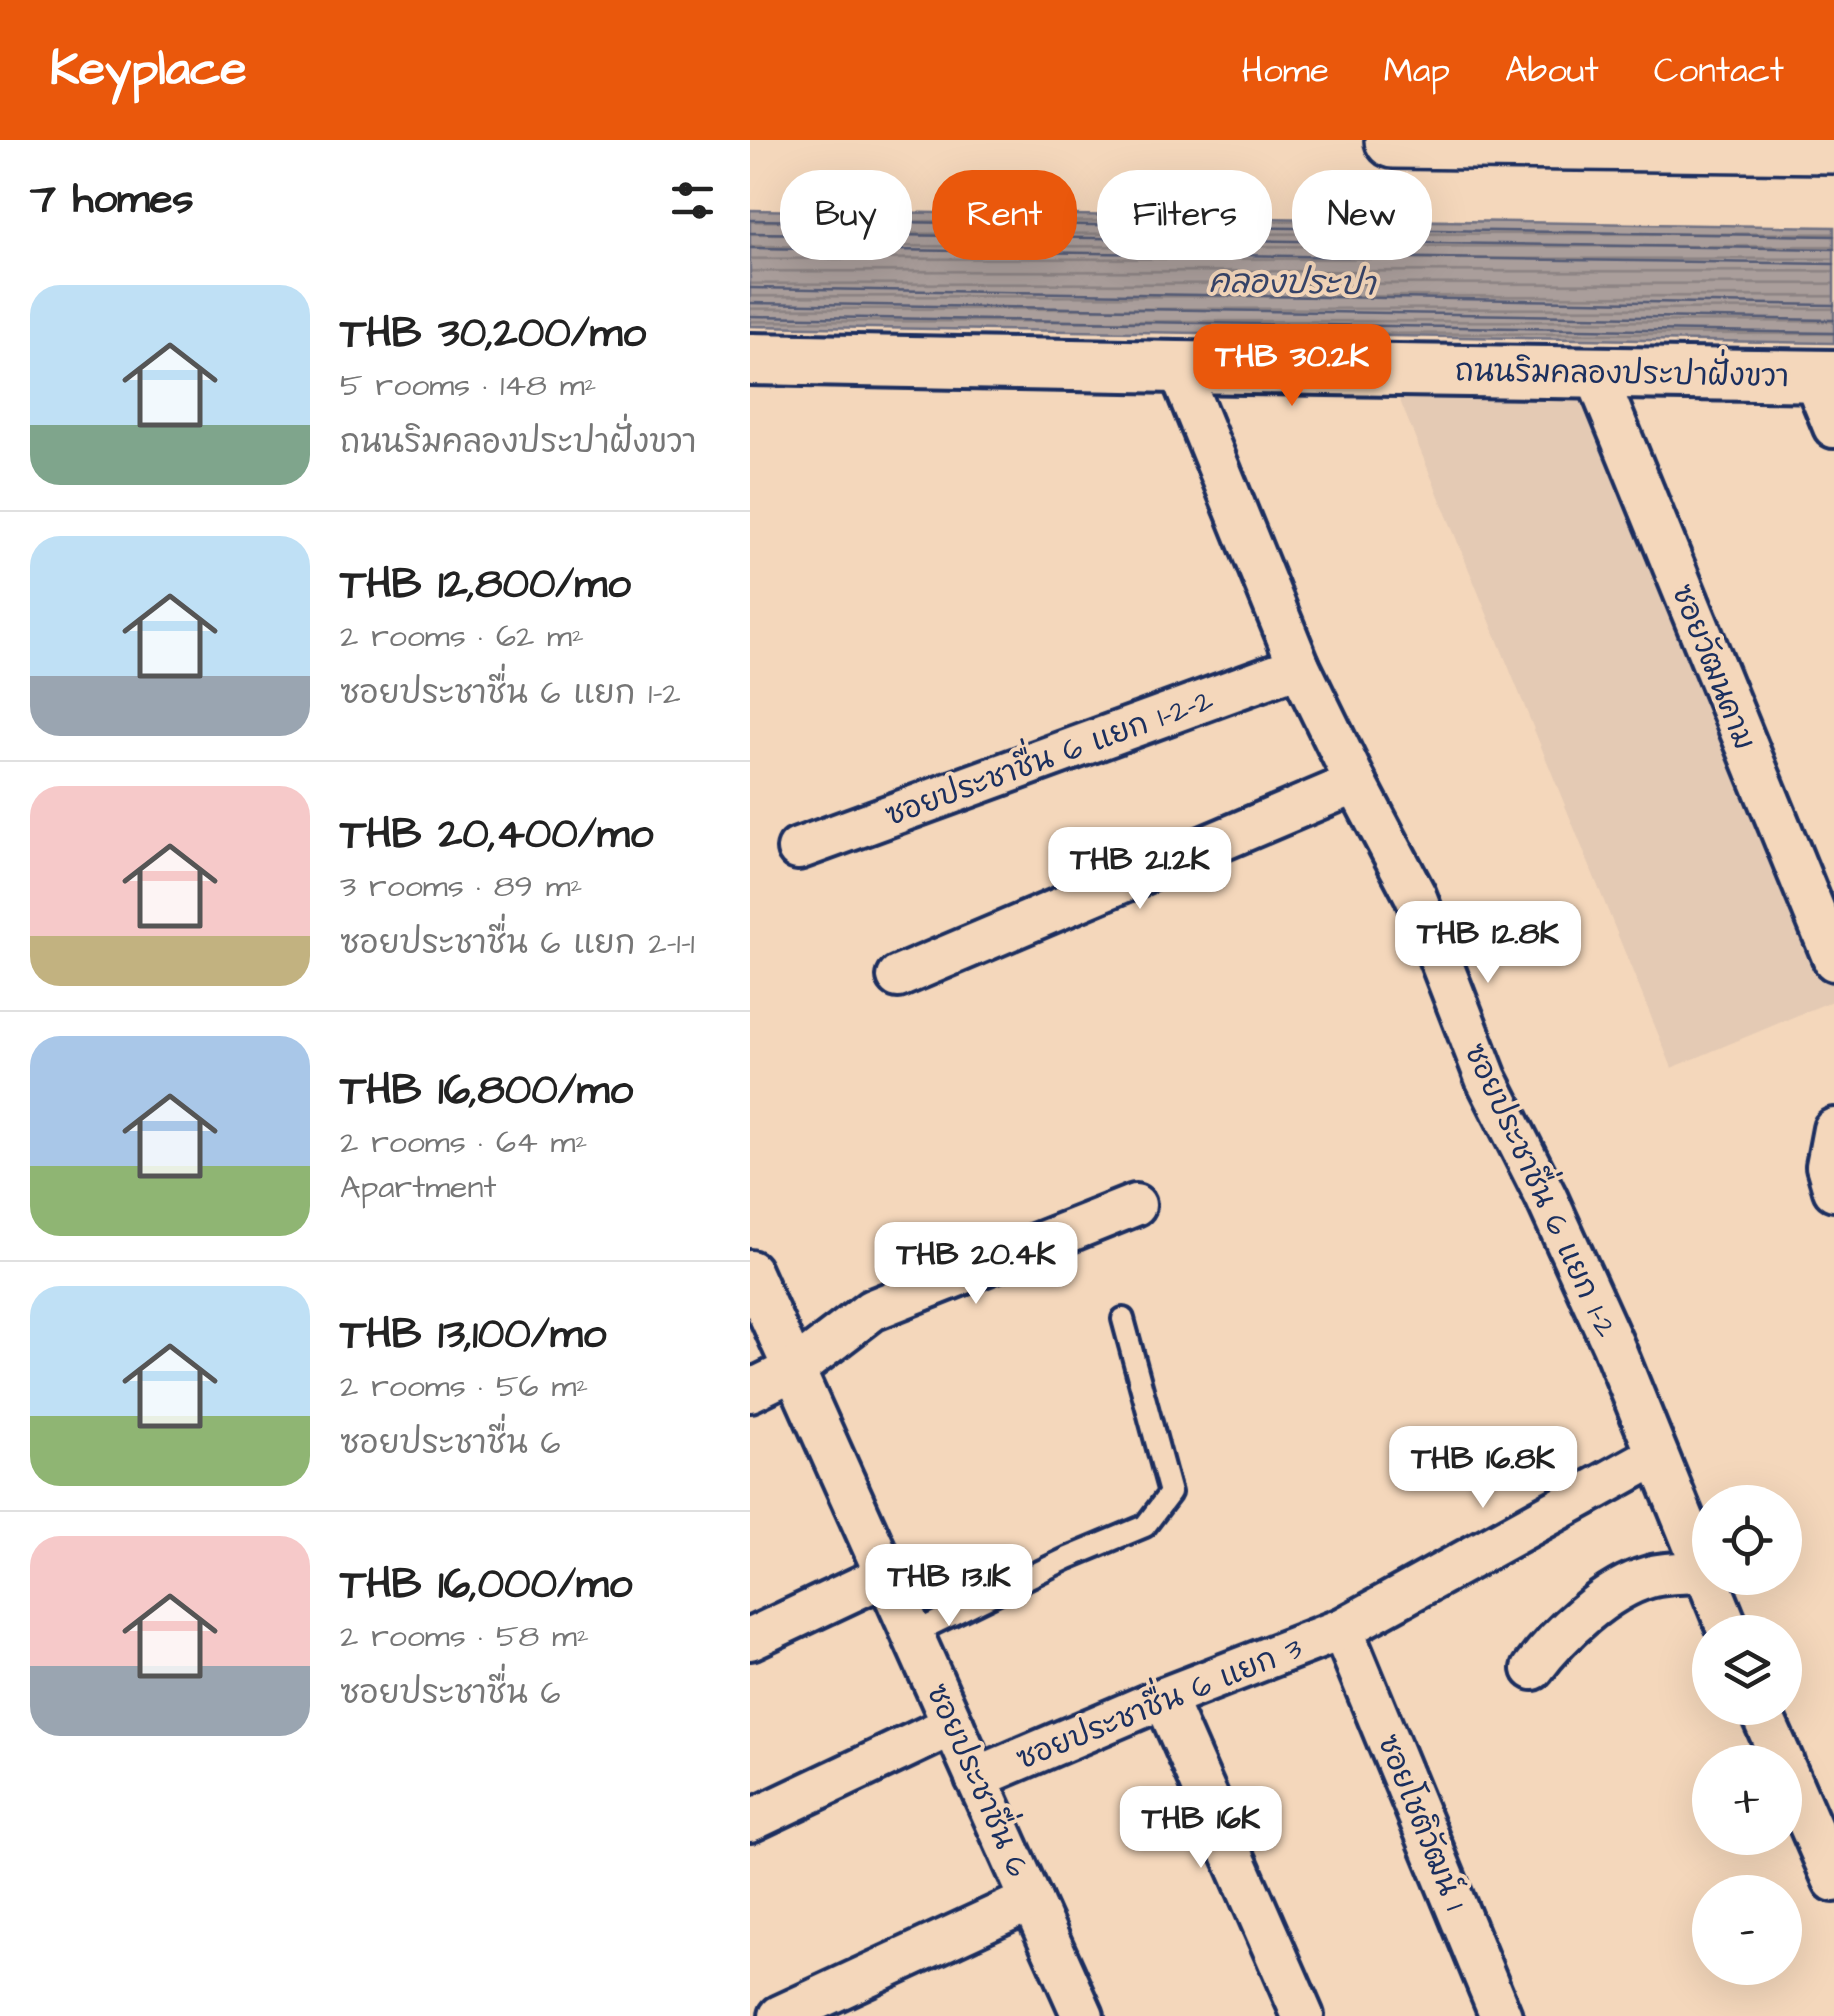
<!DOCTYPE html>
<meta charset="utf-8">
<style>
:root{--surface:#fff;--page:#f2f2f2;--text:#222;--muted:#767676;--line:#e0e0e0;--accent:#ea580c}
body{margin:0;font-family:"Architects Daughter","Playpen Sans Thai",sans-serif;background:var(--page);color:var(--text);height:100vh;display:flex;flex-direction:column;font-size:38px;white-space:nowrap}
*{box-sizing:border-box;margin:0}
p{font-size:32px;color:var(--muted)}
.icon{flex:none;width:55px;height:55px;fill:none;stroke:currentColor;stroke-width:2;stroke-linecap:round;stroke-linejoin:round}
.map{position:relative;flex:1;overflow:hidden}
.side{display:flex;flex-direction:column;background:var(--surface);width:750px}
.side>*{flex:none}
.hud{position:absolute;left:30px;top:30px;width:902px;height:90px;display:flex;gap:20px}
.buttons{position:absolute;left:942px;top:1345px;display:grid;gap:20px}
.buttons a{display:grid;place-items:center;width:110px;height:110px;border-radius:50%;background:var(--surface);box-shadow:0 10px 40px #0002;font-size:50px}
.price{position:absolute;translate:-50% -85px;padding:0 22px;border-radius:20px;background:#fff;color:#222;font-size:32px;line-height:65px;filter:drop-shadow(0 2px 5px #0008)}
.price::after{content:'';position:absolute;left:50%;top:60px;width:30px;height:22px;margin-left:-15px;background:inherit;clip-path:polygon(0 0,100% 0,50% 100%)}
.price.active{background:var(--accent);color:#fff}
ul{padding:0;list-style:none}
li{display:flex;align-items:center;gap:30px;height:250px;padding:0 30px}
li+li{border-top:2px solid var(--line)}
li span{display:grid;place-items:center;flex:none;width:280px;height:200px;border-radius:30px;color:#555}
li>.icon{margin-inline-start:auto}
span .icon{width:120px;height:120px;fill:#fffc;stroke-width:1}
li b{font-size:42px}
h2{display:flex;justify-content:space-between;align-items:center;height:120px;padding:0 30px;font-size:42px}
.tag{padding:0 35px;border-radius:40px;background:var(--surface);box-shadow:0 10px 40px #0002;font-size:35px;line-height:90px}
.tag.active{background:var(--accent);color:#fff}
header{display:flex;align-items:center;gap:60px;box-sizing:border-box;height:140px;padding:0 50px;background:var(--accent);color:#fff}
header strong{font-size:48px}
nav{display:flex;gap:55px;margin-inline-start:auto;font-size:35px}
main{display:flex;flex:1;min-height:0}
.map>svg:first-child{display:block}
.built{fill:#e4cab4}
.water{fill:url(#water-rules);stroke:#717283;stroke-width:2.5}
.lines{fill:none;stroke-linecap:round;stroke-linejoin:round}
.shore{stroke:#545b76;stroke-width:2.5}
.service-casing{stroke:#1b2f5e;stroke-width:28}
.minor-casing{stroke:#1b2f5e;stroke-width:48}
.tertiary-casing{stroke:#1b2f5e;stroke-width:58}
.secondary-casing{stroke:#1b2f5e;stroke-width:62}
.service{stroke:#f4d7bb;stroke-width:20}
.minor{stroke:#f4d7bb;stroke-width:40}
.tertiary{stroke:#f4d7bb;stroke-width:50}
.secondary{stroke:#f4d7bb;stroke-width:55}
.labels{text-anchor:middle;stroke-width:8;stroke-linejoin:round;paint-order:stroke}
.street-label{font-size:30px;fill:#1b2f5e;stroke:#f4d7bb}
.water-label{font-size:32px;font-style:italic;fill:#38456a;stroke:#f4d7bb}
</style>
<header>
<strong>Keyplace</strong>
<nav><a>Home</a><a>Map</a><a>About</a><a>Contact</a></nav>
</header>
<main>
<section class="side">
<h2>7 homes<svg class="icon" aria-label="filters" viewBox="0 0 24 24"><path d="M4 7h16M4 17h16"/><circle cx="9" cy="7" r="2"/><circle cx="15" cy="17" r="2"/></svg></h2>
<ul>
<li><span style="background:linear-gradient(#bfe0f5 70%,#7fa58c 0)"><svg class="icon" aria-label="home" viewBox="0 0 24 24"><path d="M3 11l9-7 9 7M6 9v11h12V9"/></svg></span><div><b>THB 30,200/mo</b><p>5 rooms · 148 m²</p><p>ถนนริมคลองประปาฝั่งขวา</p></div></li>
<li><span style="background:linear-gradient(#bfe0f5 70%,#9aa5b1 0)"><svg class="icon" aria-label="home" viewBox="0 0 24 24"><path d="M3 11l9-7 9 7M6 9v11h12V9"/></svg></span><div><b>THB 12,800/mo</b><p>2 rooms · 62 m²</p><p>ซอยประชาชื่น 6 แยก 1-2</p></div></li>
<li><span style="background:linear-gradient(#f6c9c9 75%,#c2b280 0)"><svg class="icon" aria-label="home" viewBox="0 0 24 24"><path d="M3 11l9-7 9 7M6 9v11h12V9"/></svg></span><div><b>THB 20,400/mo</b><p>3 rooms · 89 m²</p><p>ซอยประชาชื่น 6 แยก 2-1-1</p></div></li>
<li><span style="background:linear-gradient(#a9c7e8 65%,#8fb573 0)"><svg class="icon" aria-label="home" viewBox="0 0 24 24"><path d="M3 11l9-7 9 7M6 9v11h12V9"/></svg></span><div><b>THB 16,800/mo</b><p>2 rooms · 64 m²</p><p>Apartment</p></div></li>
<li><span style="background:linear-gradient(#bfe0f5 65%,#8fb573 0)"><svg class="icon" aria-label="home" viewBox="0 0 24 24"><path d="M3 11l9-7 9 7M6 9v11h12V9"/></svg></span><div><b>THB 13,100/mo</b><p>2 rooms · 56 m²</p><p>ซอยประชาชื่น 6</p></div></li>
<li><span style="background:linear-gradient(#f6c9c9 65%,#9aa5b1 0)"><svg class="icon" aria-label="home" viewBox="0 0 24 24"><path d="M3 11l9-7 9 7M6 9v11h12V9"/></svg></span><div><b>THB 16,000/mo</b><p>2 rooms · 58 m²</p><p>ซอยประชาชื่น 6</p></div></li>
</ul>
</section>
<div class="map">
<svg width="1084" height="1876" viewBox="0 0 1084 1876">
<defs>
<pattern id="water-rules" width="6" height="5" patternUnits="userSpaceOnUse" patternTransform="scale(2.5)"><rect width="6" height="5" fill="#aa9e9b"/><path d="M0 2.5h6" fill="none" stroke="#8a8182"/></pattern>
</defs>
<rect width="100%" height="100%" fill="#f4d7bb"/>
<filter id="ink" filterUnits="userSpaceOnUse"><feTurbulence type="fractalNoise" baseFrequency=".01" numOctaves="2"/><feDisplacementMap in="SourceGraphic" scale="20" xChannelSelector="R" yChannelSelector="G"/><feConvolveMatrix kernelMatrix="1 2 1 2 8 2 1 2 1" color-interpolation-filters="sRGB"/></filter>
<g filter="url(#ink)">
<!-- built -->
<polygon class="built" points="642,241 875,249 1084,849 1084,860 922,928"/>
<!-- water -->
<polygon class="water" points="0,70 1084,87 1084,203 0,186"/>
<g class="lines">
<!-- shore -->
<g class="shore">
<polyline points="0,80 1084,96"/>
<polyline points="0,93 1084,109"/>
<polyline points="0,108 1084,124"/>
<polyline points="0,148 1084,165"/>
<polyline points="0,163 1084,180"/>
<polyline points="0,176 1084,193"/>
</g>
<defs>
<polyline id="service" points="162,1494 318,1418 395,1386 420,1353 373,1179"/>
<g id="minor">
<polyline points="428,227 549,526 606,643 665,755 736,938 796,1057 863,1205 979,1492"/>
<polyline points="845,233 1084,820"/>
<polyline points="1063,236 1084,287"/>
<polyline points="48,709 549,526"/>
<polyline points="148,837 606,643"/>
<polyline points="1084,989 1077,1026 1084,1050"/>
<polyline points="0,1131 333,1876"/>
<polyline points="0,1251 45,1229 122,1170 385,1065"/>
<polyline points="592,1489 751,1876"/>
<polyline points="0,1499 136,1435"/>
<path d="M783 1529C808 1495 856 1449 899 1437 916 1432 937 1433 954 1432"/>
<polyline points="414,1558 553,1876"/>
<polyline points="1009,1568 1033,1622"/>
<polyline points="1035,1628 1084,1741"/>
<polyline points="226,1638 414,1558 592,1489 907,1315"/>
<polyline points="0,1681 203,1585"/>
<polyline points="30,1876 281,1760"/>
</g>
<polyline id="tertiary" points="0,219 428,227 1084,236"/>
<polyline id="secondary" points="643,0 1084,5"/>
</defs>
<!-- service casing -->
<use href="#service" class="service-casing"/>
<!-- minor casing -->
<use href="#minor" class="minor-casing"/>
<!-- tertiary casing -->
<use href="#tertiary" class="tertiary-casing"/>
<!-- secondary casing -->
<use href="#secondary" class="secondary-casing"/>
<!-- service -->
<use href="#service" class="service"/>
<!-- minor -->
<use href="#minor" class="minor"/>
<!-- tertiary -->
<use href="#tertiary" class="tertiary"/>
<!-- secondary -->
<use href="#secondary" class="secondary"/>
</g>
</g>
<g class="labels">
<!-- street labels -->
<g class="street-label">
<text transform="translate(872 233) rotate(1)" y="10">ถนนริมคลองประปาฝั่งขวา</text>
<text transform="translate(964 527) rotate(68)" y="10">ซอยวัฒนคาม</text>
<text transform="translate(299 617) rotate(-20)" y="10">ซอยประชาชื่น 6 แยก 1-2-2</text>
<text transform="translate(791 1050) rotate(65)" y="10">ซอยประชาชื่น 6 แยก 1-2</text>
<text transform="translate(409 1563) rotate(-22)" y="10">ซอยประชาชื่น 6 แยก 3</text>
<text transform="translate(228 1640) rotate(66)" y="10">ซอยประชาชื่น 6</text>
<text transform="translate(672 1682) rotate(68)" y="10">ซอยโชติวัฒน์ 1</text>
</g>
<!-- water labels -->
<g class="water-label">
<text transform="translate(542 142) rotate(1)" y="11">คลองประปา</text>
</g>
</g>
</svg>
<div class="buttons">
<a><svg class="icon" aria-label="locate" viewBox="0 0 24 24"><circle cx="12" cy="12" r="6"/><path d="M12 2v4M12 18v4M2 12h4M18 12h4"/></svg></a>
<a><svg class="icon" aria-label="layers" viewBox="0 0 24 24"><path d="M12 4l9 5-9 5-9-5zM3 14l9 5 9-5"/></svg></a>
<a>+</a>
<a>−</a>
</div>
<b class="price active" style="left:542px;top:269px">THB 30.2K</b>
<b class="price" style="left:390px;top:772px">THB 21.2K</b>
<b class="price" style="left:738px;top:846px">THB 12.8K</b>
<b class="price" style="left:226px;top:1167px">THB 20.4K</b>
<b class="price" style="left:733px;top:1371px">THB 16.8K</b>
<b class="price" style="left:199px;top:1489px">THB 13.1K</b>
<b class="price" style="left:451px;top:1731px">THB 16K</b>
<div class="hud">
<a class="tag">Buy</a>
<a class="tag active">Rent</a>
<a class="tag">Filters</a>
<a class="tag">New</a>
</div>
</div>
</main>
